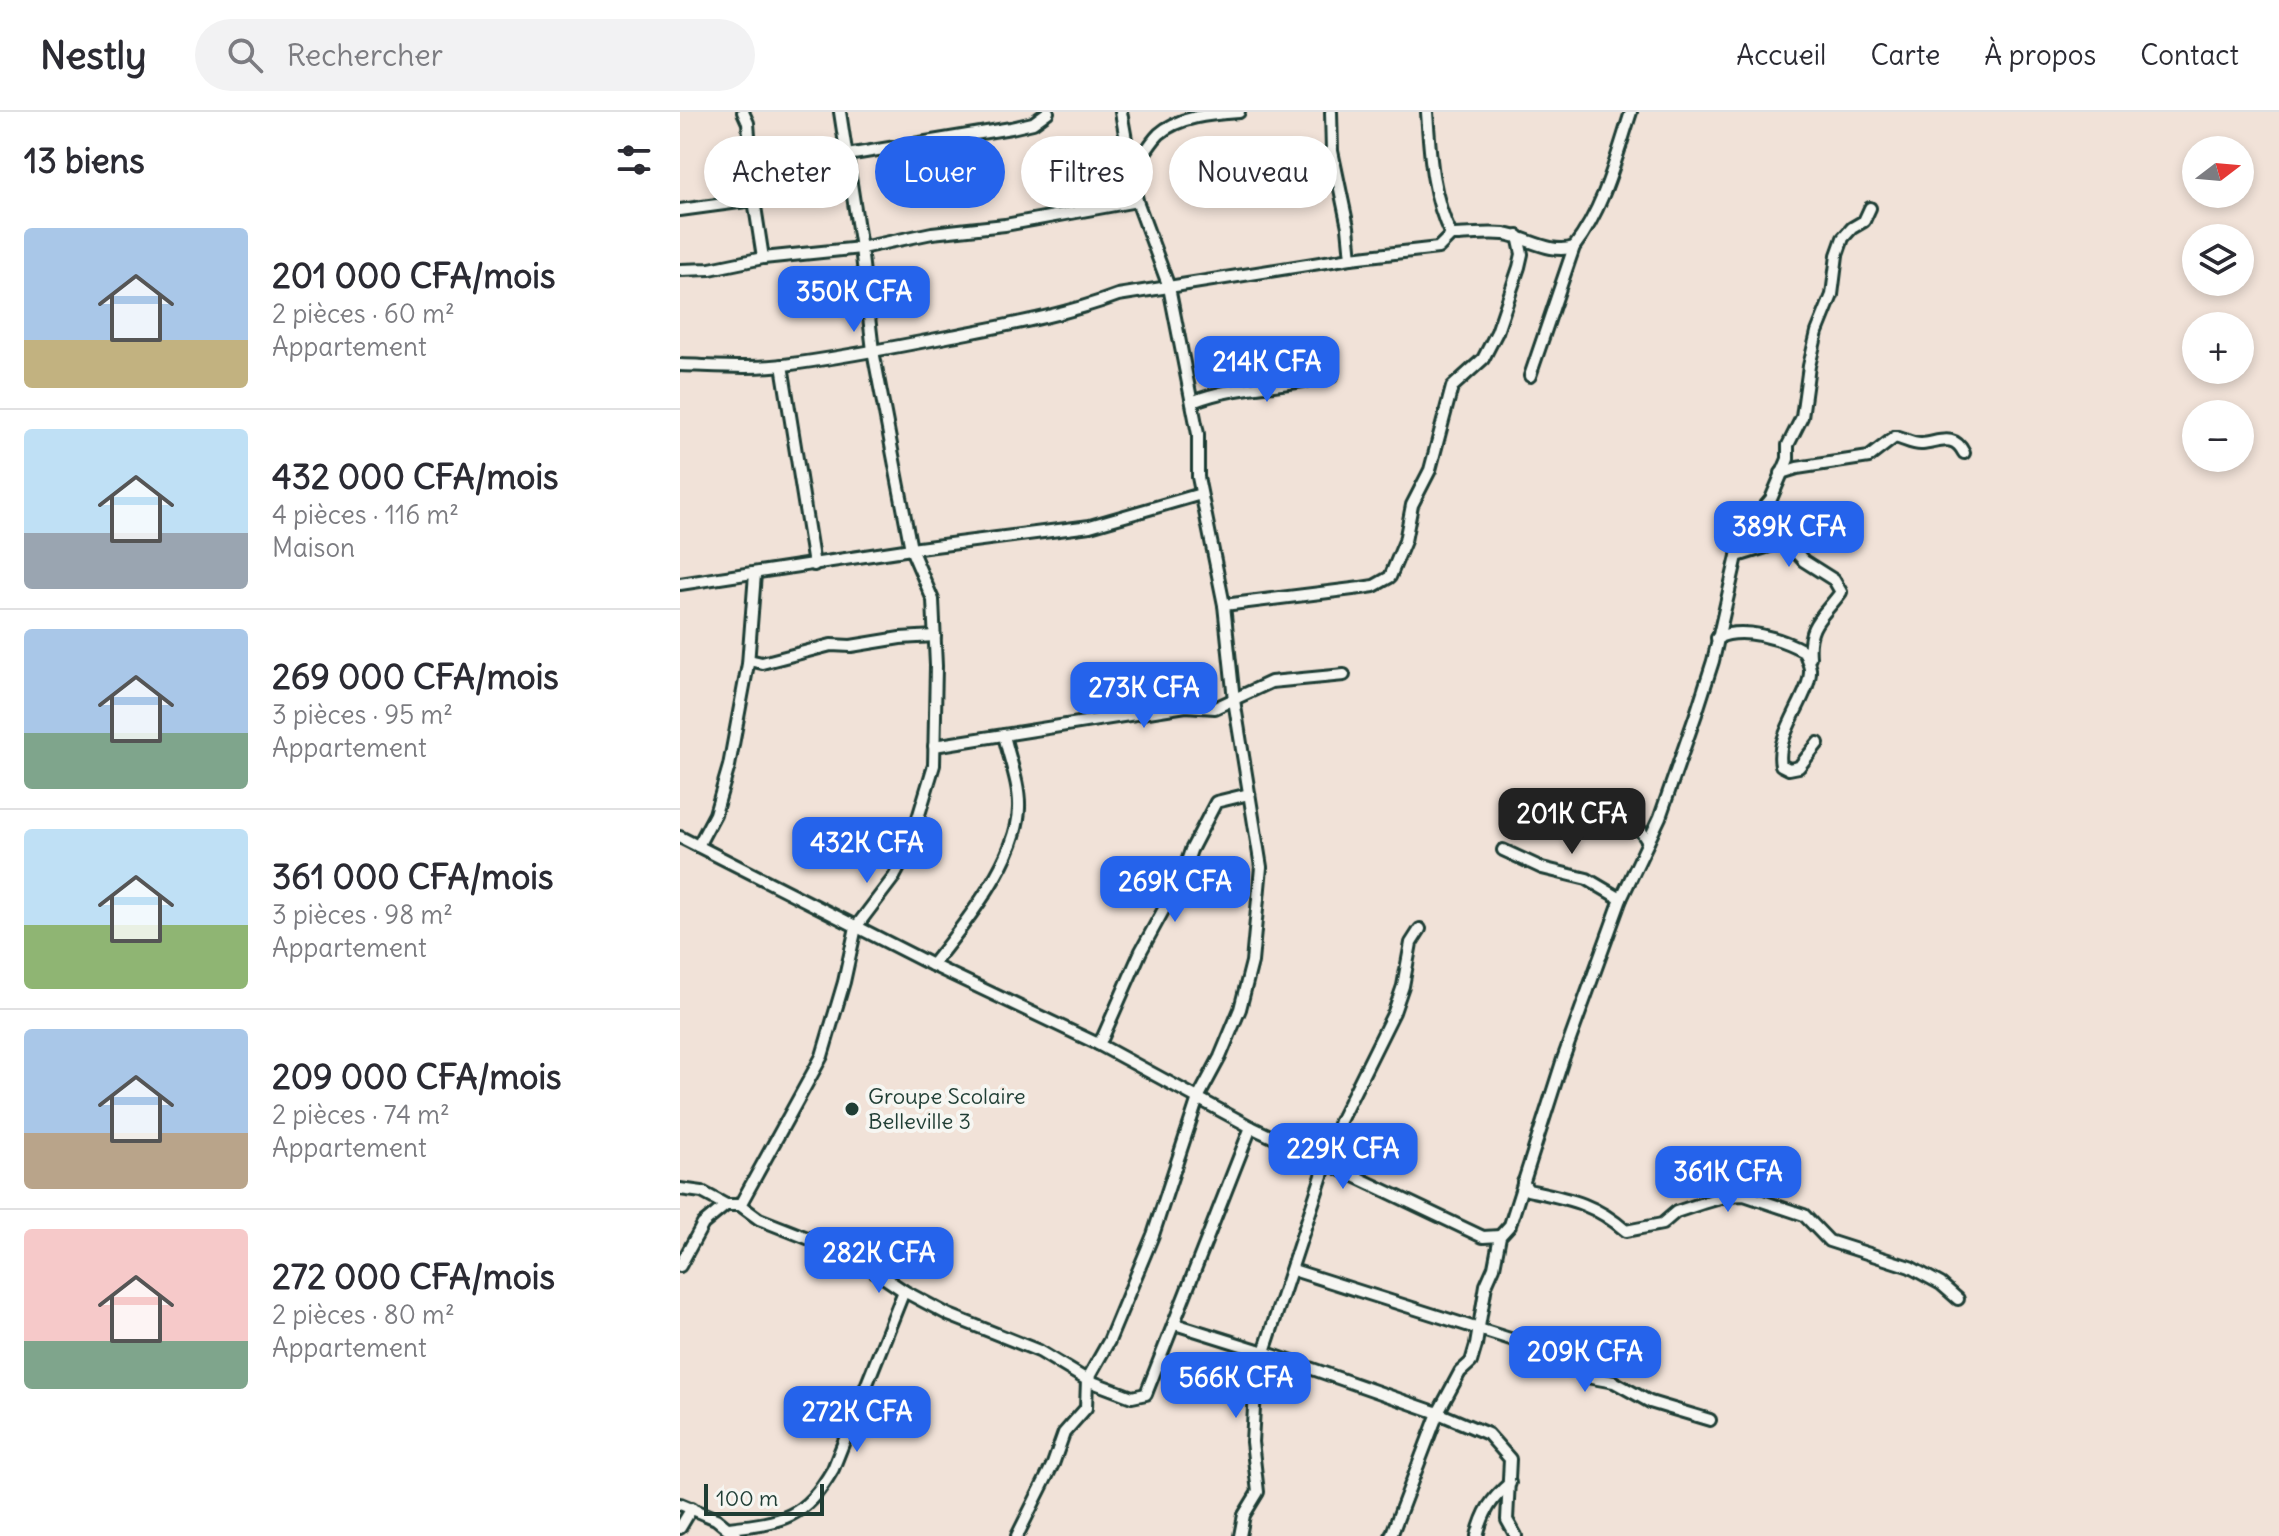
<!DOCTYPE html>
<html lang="fr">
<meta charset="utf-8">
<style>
:root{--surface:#fff;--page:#f2f2f3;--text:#2b2b33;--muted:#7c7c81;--line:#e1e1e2;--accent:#2563eb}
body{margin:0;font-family:Delius,sans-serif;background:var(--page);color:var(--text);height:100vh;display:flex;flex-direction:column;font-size:30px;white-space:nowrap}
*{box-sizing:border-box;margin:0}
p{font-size:26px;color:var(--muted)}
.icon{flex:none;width:44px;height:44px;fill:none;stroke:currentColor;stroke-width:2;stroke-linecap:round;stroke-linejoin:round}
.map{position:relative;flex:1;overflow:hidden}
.sheet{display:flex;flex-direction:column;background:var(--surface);width:680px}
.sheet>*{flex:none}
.guide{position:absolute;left:24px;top:24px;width:760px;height:72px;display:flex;gap:16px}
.needle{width:52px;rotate:74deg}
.controls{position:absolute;left:1502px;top:24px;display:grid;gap:16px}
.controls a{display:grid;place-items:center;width:72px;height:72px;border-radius:50%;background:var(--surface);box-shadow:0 4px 12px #0003;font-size:40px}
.scale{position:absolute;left:24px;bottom:20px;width:120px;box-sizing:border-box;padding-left:8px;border:4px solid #1f3d34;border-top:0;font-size:22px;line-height:28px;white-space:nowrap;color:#1f3d34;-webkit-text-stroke:6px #f6f6f2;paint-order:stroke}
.price{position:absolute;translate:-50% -68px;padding:0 18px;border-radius:16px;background:var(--accent);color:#fff;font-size:26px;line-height:52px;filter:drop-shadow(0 2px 4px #0008)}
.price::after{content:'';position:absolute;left:50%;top:48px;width:24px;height:18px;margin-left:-12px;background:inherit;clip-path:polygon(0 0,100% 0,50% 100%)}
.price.on{background:#222;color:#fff}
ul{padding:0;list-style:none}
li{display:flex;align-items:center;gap:24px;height:200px;padding:0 24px}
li+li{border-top:2px solid var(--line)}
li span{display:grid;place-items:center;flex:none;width:224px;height:160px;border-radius:8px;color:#555}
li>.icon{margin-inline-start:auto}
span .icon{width:96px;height:96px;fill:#fffc;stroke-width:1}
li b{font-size:34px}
h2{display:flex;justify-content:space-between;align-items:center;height:96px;padding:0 24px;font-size:34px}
.chip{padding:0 28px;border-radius:36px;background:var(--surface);box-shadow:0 4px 12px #0003;font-size:28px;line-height:72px}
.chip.on{background:var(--accent);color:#fff}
header{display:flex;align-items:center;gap:48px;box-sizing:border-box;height:112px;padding:0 40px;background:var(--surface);border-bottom:2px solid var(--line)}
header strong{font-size:38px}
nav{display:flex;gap:44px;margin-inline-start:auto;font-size:28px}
.search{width:560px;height:72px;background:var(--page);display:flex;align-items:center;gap:20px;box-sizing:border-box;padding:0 28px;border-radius:44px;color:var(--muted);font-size:30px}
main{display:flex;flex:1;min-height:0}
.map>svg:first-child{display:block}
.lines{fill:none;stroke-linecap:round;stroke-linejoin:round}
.minor-casing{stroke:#1f3d34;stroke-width:16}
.minor{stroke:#f6f6f2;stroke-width:10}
.poi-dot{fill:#1f3d34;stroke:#f6f6f2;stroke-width:3}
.labels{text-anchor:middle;stroke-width:8;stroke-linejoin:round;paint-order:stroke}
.poi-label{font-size:22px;fill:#1f3d34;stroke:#f6f6f2;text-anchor:start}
</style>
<header>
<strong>Nestly</strong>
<div class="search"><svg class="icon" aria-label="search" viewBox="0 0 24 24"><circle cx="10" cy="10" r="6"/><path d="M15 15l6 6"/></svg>Rechercher</div>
<nav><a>Accueil</a><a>Carte</a><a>À propos</a><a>Contact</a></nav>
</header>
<main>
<section class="sheet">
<h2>13 biens<svg class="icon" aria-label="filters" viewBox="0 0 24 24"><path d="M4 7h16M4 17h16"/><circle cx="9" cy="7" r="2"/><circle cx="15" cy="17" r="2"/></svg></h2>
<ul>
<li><span style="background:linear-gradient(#a9c7e8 70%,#c2b280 0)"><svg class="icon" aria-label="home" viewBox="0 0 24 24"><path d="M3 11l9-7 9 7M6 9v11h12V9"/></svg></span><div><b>201 000 CFA/mois</b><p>2 pièces · 60 m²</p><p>Appartement</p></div></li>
<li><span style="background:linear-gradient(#bfe0f5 65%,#9aa5b1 0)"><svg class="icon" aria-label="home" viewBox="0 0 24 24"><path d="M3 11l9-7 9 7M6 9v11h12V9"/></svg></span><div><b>432 000 CFA/mois</b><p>4 pièces · 116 m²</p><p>Maison</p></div></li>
<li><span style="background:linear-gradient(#a9c7e8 65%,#7fa58c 0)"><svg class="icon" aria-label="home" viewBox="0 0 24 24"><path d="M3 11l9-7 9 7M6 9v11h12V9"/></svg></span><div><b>269 000 CFA/mois</b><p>3 pièces · 95 m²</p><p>Appartement</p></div></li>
<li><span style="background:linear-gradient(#bfe0f5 60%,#8fb573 0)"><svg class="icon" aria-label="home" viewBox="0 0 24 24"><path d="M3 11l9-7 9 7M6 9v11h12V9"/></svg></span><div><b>361 000 CFA/mois</b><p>3 pièces · 98 m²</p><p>Appartement</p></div></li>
<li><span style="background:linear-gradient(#a9c7e8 65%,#b9a48a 0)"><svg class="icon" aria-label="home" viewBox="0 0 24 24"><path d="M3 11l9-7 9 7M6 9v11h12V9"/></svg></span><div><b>209 000 CFA/mois</b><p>2 pièces · 74 m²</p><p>Appartement</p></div></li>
<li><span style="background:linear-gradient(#f6c9c9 70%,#7fa58c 0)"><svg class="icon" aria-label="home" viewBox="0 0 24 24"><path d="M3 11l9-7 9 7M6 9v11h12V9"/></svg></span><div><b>272 000 CFA/mois</b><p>2 pièces · 80 m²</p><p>Appartement</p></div></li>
</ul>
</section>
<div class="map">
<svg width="1599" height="1424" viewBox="0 0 1599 1424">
<rect width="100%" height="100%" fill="#f1e2d8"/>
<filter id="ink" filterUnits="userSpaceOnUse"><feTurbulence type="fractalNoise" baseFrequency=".0125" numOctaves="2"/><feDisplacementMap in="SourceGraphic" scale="16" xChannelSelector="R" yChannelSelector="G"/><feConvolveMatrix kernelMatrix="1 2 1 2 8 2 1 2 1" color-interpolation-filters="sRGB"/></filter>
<g filter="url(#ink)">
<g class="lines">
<defs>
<g id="minor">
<polyline points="63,0 68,11 74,88 83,146"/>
<polyline points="651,0 652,39 668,115 671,146"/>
<path d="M747 0C750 43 752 84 771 123"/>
<polyline points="167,43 331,16 353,11 368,0"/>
<path d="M453 59C461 47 469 32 479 22 499 4 534 2 559 0"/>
<polyline points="0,98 74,88"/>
<polyline points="0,158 30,157 83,146 181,136 252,121 325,113 457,89"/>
<path d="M0 253C35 254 69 257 104 253 160 246 216 235 272 224 328 213 385 203 438 183L671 146 758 136 771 123C788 123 807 120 824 122 847 125 870 143 894 135"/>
<polyline points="102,253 134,453"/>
<path d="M850 264 894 135C924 96 936 46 951 0"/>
<path d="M512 290C556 272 606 275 652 264"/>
<path d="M1101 361 1117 356 1189 345 1215 325C1224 327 1234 333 1242 332 1260 330 1274 321 1284 341"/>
<path d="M1057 444 1099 431 1112 436 1124 449 1154 468 1161 480C1143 505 1127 511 1130 545"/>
<polyline points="0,472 231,437 410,414 521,382"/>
<polyline points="544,493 681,476 694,474 710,465 725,429 732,393 750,358 772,275 803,247 817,220 839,155 842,142 838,124"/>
<path d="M1037 526C1062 514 1100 526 1124 539 1126 544 1129 551 1130 557 1132 582 1094 623 1101 653L1109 657 1119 655 1138 631"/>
<polyline points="69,548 82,551 151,533 171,534 220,526 255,524"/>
<polyline points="254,634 506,594 535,596 591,570 664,563"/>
<polyline points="894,683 961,719 968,730"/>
<polyline points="0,725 252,853 418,932 571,1015 803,1125 820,1124"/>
<polyline points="18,734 35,702 49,654 68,552 75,462"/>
<polyline points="823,738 862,756 907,767 941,787"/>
<path d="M252 853C283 814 338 747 339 696 340 673 329 646 324 623"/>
<polyline points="418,932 423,925 461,839 502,764 511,738 536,690 569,682"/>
<path d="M843 1070 848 1078C889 1087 914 1091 946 1119L982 1112 996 1100 1023 1091 1047 1084 1064 1083 1124 1103 1149 1129 1230 1155 1261 1172 1278 1187"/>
<polyline points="0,1077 22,1080 46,1093 60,1093 79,1107 135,1129 187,1154 224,1179 269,1203 359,1239 407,1268 452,1285 466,1282 571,1015"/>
<polyline points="60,1093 142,944 164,870 176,815 214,765 228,739 254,653 256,554 253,488 231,437 193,239 181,136 160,0"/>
<polyline points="0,1154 23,1112 46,1093"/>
<polyline points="613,1158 846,1232 876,1250 900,1257 912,1266 934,1270 970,1290 1030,1308"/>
<polyline points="495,1212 584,1240 758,1301 808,1322 830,1347 827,1408 836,1424"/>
<polyline points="0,1392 36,1407 57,1424"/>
<polyline points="0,1416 12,1396"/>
<path d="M49 1416C103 1410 124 1407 153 1357L224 1179"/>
<polyline points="337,1424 373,1352 384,1321 406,1296 407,1268 429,1229 473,1123 518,986 540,945 560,897 572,850 581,755 554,588 544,493 518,365 518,322 489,175 457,89 441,0"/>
<polyline points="560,1424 564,1403 578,1380 572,1330 575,1279 584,1240 660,1009 714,900 723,874 731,831 740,817"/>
<polyline points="711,1424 758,1301 780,1260 791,1250 796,1233 806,1173 814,1155 820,1124 830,1113 883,947 941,787 980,705 1016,602 1033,549 1057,444 1071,411 1091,387 1108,347 1108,333 1122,305 1129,254 1137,220 1152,183 1157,143 1163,126 1172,116 1184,109 1190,96"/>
<path d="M797 1424C803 1400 811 1387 830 1371"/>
</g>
</defs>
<!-- minor casing -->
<use href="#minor" class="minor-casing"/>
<!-- minor -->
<use href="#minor" class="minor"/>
</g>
</g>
<!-- markers -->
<circle class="poi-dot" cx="172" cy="997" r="8"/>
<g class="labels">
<!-- poi labels -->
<g class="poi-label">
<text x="188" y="992">Groupe Scolaire<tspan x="188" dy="25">Belleville 3</tspan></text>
</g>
</g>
</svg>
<div class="controls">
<a><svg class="needle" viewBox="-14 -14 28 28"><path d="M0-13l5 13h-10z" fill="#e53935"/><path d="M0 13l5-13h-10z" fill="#7c7c81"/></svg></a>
<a><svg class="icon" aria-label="layers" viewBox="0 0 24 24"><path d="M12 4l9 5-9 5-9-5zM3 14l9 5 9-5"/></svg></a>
<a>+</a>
<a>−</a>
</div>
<div class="scale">100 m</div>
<b class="price" style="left:174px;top:222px">350K CFA</b>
<b class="price" style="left:587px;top:292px">214K CFA</b>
<b class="price" style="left:1109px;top:457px">389K CFA</b>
<b class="price" style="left:464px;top:618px">273K CFA</b>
<b class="price on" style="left:892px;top:744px">201K CFA</b>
<b class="price" style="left:187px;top:773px">432K CFA</b>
<b class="price" style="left:495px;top:812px">269K CFA</b>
<b class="price" style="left:663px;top:1079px">229K CFA</b>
<b class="price" style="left:1048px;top:1102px">361K CFA</b>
<b class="price" style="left:199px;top:1183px">282K CFA</b>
<b class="price" style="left:905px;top:1282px">209K CFA</b>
<b class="price" style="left:556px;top:1308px">566K CFA</b>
<b class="price" style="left:177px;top:1342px">272K CFA</b>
<div class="guide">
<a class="chip">Acheter</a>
<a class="chip on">Louer</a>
<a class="chip">Filtres</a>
<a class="chip">Nouveau</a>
</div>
</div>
</main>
